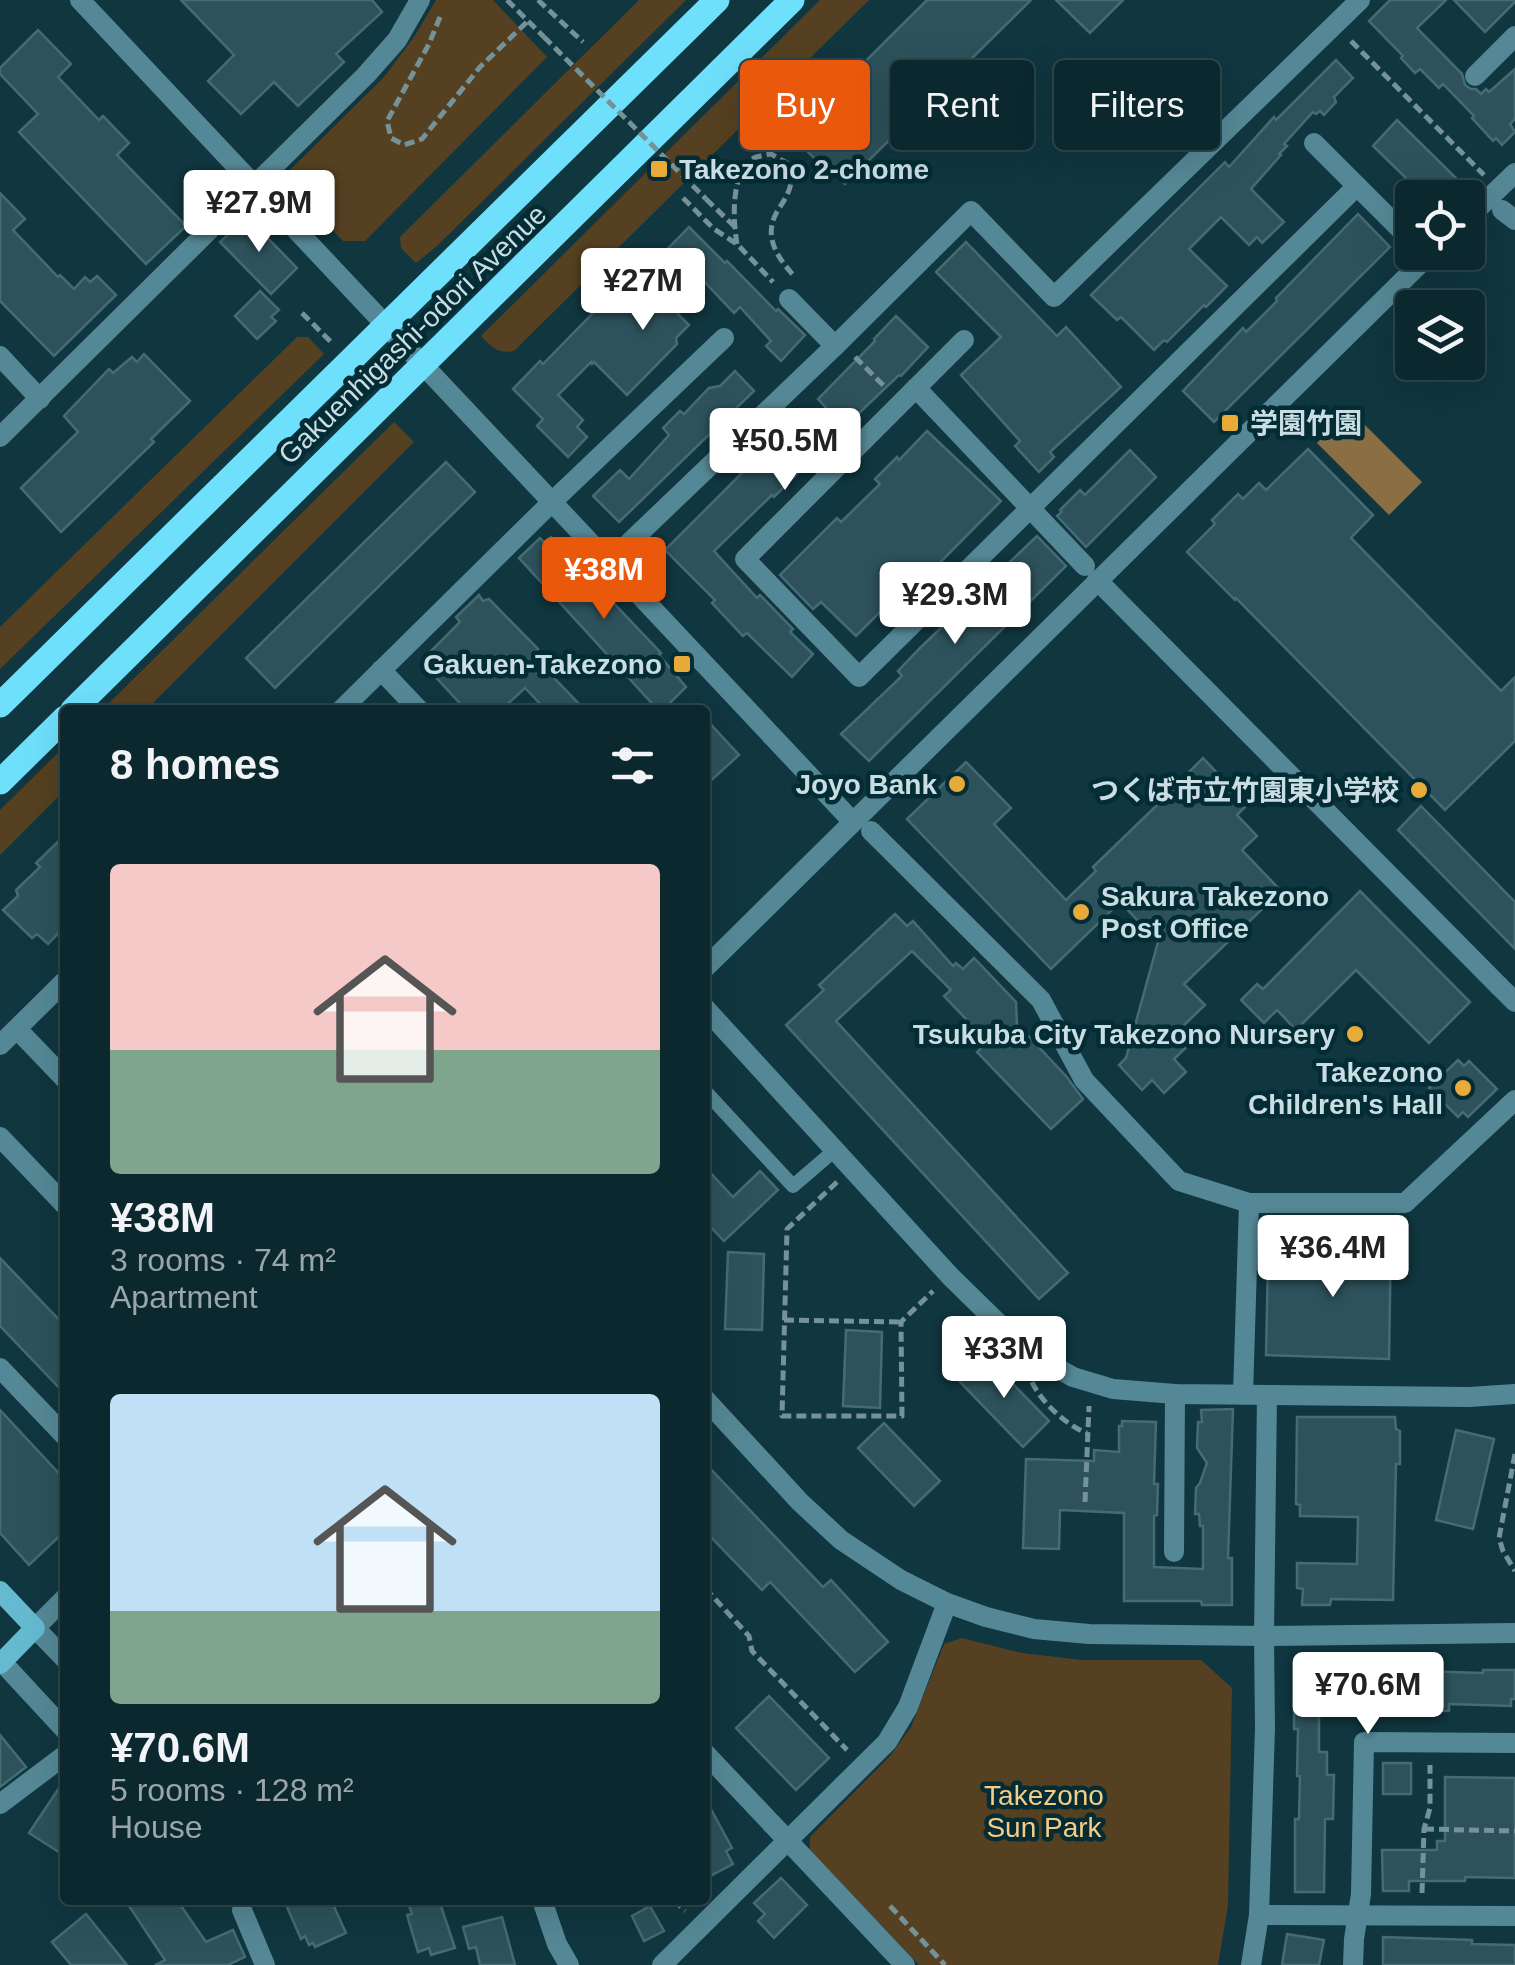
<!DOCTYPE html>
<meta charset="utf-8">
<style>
:root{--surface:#0c282f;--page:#153037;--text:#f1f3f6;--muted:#9aa6aa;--line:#2c444b;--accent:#ea580c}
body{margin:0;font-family:Arial,"Noto Sans JP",sans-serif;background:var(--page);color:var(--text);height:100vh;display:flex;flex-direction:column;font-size:38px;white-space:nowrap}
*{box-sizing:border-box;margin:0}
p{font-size:32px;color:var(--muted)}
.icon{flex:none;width:55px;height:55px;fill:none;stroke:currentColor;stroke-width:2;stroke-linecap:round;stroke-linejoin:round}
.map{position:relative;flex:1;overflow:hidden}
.panel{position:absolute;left:60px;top:705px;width:650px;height:1200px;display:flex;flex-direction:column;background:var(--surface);border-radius:10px;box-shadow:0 10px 40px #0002,0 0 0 2px var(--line)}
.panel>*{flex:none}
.top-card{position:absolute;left:740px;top:60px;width:625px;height:90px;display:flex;gap:20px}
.buttons{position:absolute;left:1395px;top:180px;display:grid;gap:20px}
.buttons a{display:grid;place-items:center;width:90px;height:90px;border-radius:10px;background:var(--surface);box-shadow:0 10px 40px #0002,0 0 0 2px var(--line);font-size:50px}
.price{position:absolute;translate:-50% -85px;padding:0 22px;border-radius:10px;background:#fff;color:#222;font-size:32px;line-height:65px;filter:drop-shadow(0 2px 5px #0008)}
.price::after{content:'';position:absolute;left:50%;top:60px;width:30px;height:22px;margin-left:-15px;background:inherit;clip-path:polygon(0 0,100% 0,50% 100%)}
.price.active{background:var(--accent);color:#fff}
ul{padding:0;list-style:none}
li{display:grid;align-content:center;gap:20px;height:530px;padding:0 50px}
li span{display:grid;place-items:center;height:310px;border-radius:10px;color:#555}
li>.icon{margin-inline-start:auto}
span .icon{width:180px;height:180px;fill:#fffc;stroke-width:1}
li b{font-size:42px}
h2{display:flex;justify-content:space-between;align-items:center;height:120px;padding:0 50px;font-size:42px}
.chip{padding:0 35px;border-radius:10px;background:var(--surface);box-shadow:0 10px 40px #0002,0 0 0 2px var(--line);font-size:35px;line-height:90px}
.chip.active{background:var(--accent);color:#fff}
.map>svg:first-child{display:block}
.green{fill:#554121}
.water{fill:#8a6f44}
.building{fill:#2d525b;stroke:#456b75;stroke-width:2.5}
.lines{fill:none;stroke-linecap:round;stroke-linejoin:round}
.path{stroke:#769299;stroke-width:5;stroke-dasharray:10 5;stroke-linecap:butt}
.service{stroke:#558896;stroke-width:14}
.pedestrian{stroke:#558896;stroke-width:20}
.minor{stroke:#558896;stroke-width:20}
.tertiary{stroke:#558896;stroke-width:20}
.secondary{stroke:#65bad0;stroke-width:20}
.primary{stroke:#6fe0fc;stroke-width:25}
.path-bridge{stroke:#769299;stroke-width:5;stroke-dasharray:10 5;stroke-linecap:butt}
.poi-dot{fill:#e9ab38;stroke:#032c35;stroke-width:4}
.labels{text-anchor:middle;stroke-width:9;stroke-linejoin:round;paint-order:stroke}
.poi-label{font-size:28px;font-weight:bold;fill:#c9dde3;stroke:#032c35;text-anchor:end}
.street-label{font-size:28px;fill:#c9dde3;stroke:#032c35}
.park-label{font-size:28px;fill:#f6cb86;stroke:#032c35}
</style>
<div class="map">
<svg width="1515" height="1965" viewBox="0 0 1515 1965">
<rect width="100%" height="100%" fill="#10363f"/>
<!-- green -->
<g class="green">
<polygon points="436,0 493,0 547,57 365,241 343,241 290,186 290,170 384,77 414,37"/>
<polygon points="639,0 686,0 437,246 416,263 401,248 400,237"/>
<path d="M820 0H869L514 351C497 354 492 347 481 336Z"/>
<polygon points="297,337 308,337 324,354 0,669 0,627"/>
<polygon points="394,422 414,442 146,710 102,710"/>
<polygon points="65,746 65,790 0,855 0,810"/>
<polygon points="962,1638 1022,1653 1082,1660 1201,1660 1232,1688 1228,1905 1218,1965 919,1965 810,1850 810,1837 890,1756 911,1727 944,1644"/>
</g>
<!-- water -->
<polygon class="water" points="1350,410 1422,482 1389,515 1317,443"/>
<!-- building -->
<g class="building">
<polygon points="181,0 372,0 382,12 336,54 344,62 298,106 274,82 241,114 208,81 234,55"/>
<polygon points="927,0 1031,0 845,184 820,158 817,161 791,135"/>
<polygon points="1056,0 1123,0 1090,33"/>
<polygon points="1390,0 1446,0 1417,28 1462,74 1465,85 1471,89 1476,89 1481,94 1486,89 1489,92 1515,69 1515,119 1510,124 1515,132 1502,145 1496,138 1493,141 1472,118 1474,116 1443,84 1439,88 1420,69 1415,73 1401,58 1403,56 1369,21"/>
<polygon points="1454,0 1515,0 1515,2 1485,32"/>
<polygon points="38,30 71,64 58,77 99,120 103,116 129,143 117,155 186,226 146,264 19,132 38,114 0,74 0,68"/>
<polygon points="1336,60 1353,78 1334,97 1336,102 1324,115 1320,111 1316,114 1313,112 1284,144 1287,146 1279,154 1281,155 1251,189 1284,222 1262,243 1257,237 1249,245 1221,217 1189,249 1227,286 1206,307 1204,305 1167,342 1164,340 1154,350 1121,317 1117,320 1091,295 1225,162 1229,167 1274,117 1276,120"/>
<polygon points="1397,120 1460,182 1444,198 1413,198 1401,185 1407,179 1373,146"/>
<polygon points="0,193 25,219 13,230 58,277 60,275 74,289 85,277 90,282 97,276 116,295 54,356 0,301"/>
<polygon points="1358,214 1390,247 1214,422 1183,391 1243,328 1246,332 1277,301 1276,298"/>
<polygon points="242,221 252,222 297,268 271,294 220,242"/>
<polygon points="689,227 725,263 727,261 776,311 778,309 805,335 781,361 766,346 771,341 740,307 734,313 694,271 665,301 689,325 676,338 677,344 627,395 594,362 592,364 591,362 558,395 583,420 577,427 587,437 568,457 537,426 543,419 513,389 540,361 543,364 638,267 644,273"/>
<polygon points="966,242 1057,336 1066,327 1121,387 1050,452 1054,457 1039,472 1015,446 1020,441 961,375 1001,337 936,272"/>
<polygon points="260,291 279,310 271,317 276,321 257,339 235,316"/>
<polygon points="896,316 928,347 901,376 899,375 796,473 797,474 774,497 772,495 714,551 757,598 760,595 793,629 790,632 813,654 792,677 747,633 743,636 712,603 715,600 665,550 746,469 743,466 786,424 799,437 828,410 818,399 875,341 874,339"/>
<polygon points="144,354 190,401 151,439 154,442 61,532 21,488 78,432 64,416 109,369 113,373 132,357 137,362"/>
<polygon points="735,371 754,391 619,522 593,496 620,470 629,479 669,435 663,428 680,411 684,414 709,388 720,386"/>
<polygon points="927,431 1001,501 903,600 898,594 856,636 821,602 813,609 780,575 837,518 841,522 880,484 875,479 897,457 899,460"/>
<polygon points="1308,449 1373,515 1351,538 1501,691 1515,677 1515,741 1445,810 1236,598 1235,600 1187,552 1215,524 1212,520 1238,494 1243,499 1259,483 1266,490"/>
<polygon points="1130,450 1156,477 1086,547 1057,516 1062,512 1060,510 1080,490 1085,495"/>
<polygon points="446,462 475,492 275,688 246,658"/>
<polygon points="1037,536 1066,566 869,761 841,734 902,676 898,671 920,648"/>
<polygon points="551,537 661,653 659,655 686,687 663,710 658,710 519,558 540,538 545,543"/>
<polygon points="479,595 483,601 489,599 538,649 532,655 585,710 546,710 525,688 501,710 466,710 421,661 460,622 456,617"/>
<polygon points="705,718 739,755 705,786"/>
<polygon points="1203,758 1247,805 1237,815 1257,836 1242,850 1281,891 1184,984 1205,1005 1183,1026 1195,1039 1174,1059 1186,1072 1164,1093 1152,1080 1142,1090 1119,1065 1126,1058 1158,942 1120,902 1051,969 907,819 966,762 1011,808 994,824 1066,900 1096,871 1093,867 1182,781 1181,780"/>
<polygon points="1421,806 1515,902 1515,949 1398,830"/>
<polygon points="65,835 65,926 48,944 37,934 32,938 3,910 18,896 16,890 40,867 36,863"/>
<polygon points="1360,891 1470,1002 1429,1043 1356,970 1296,1030 1277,1010 1264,1023 1241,1000 1257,984 1263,989"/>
<polygon points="895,914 907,926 913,921 953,966 956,963 963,969 974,958 1016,1002 1017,1024 1066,1076 1083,1099 1051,1129 977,1052 988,1042 944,996 951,990 912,951 836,1021 1068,1273 1039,1299 786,1025 824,990 819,985"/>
<polygon points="1458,1060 1464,1066 1469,1061 1497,1089 1468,1117 1463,1112 1458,1117 1429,1088"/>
<polygon points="705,1167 733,1197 760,1171 778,1190 724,1241 705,1221"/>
<polygon points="1323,1232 1391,1234 1389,1359 1266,1355 1268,1260 1322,1261"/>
<polygon points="728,1252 764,1254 762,1330 725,1329"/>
<polygon points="0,1258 65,1326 65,1394 0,1326"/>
<polygon points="846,1330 882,1332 880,1408 843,1406"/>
<polygon points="986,1356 1049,1421 1023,1447 960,1382"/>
<polygon points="1233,1409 1228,1558 1232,1558 1232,1605 1202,1605 1201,1601 1124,1601 1124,1513 1060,1510 1059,1549 1023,1548 1026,1459 1094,1461 1094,1450 1119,1452 1119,1426 1122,1426 1122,1421 1156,1422 1154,1484 1158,1484 1157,1515 1154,1516 1154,1567 1203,1569 1203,1526 1200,1526 1199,1514 1195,1514 1196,1488 1200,1483 1207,1463 1197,1448 1198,1422 1202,1422 1201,1410"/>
<polygon points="0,1410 65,1480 65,1531 29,1565 0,1533"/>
<polygon points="1297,1417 1395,1417 1396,1429 1400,1431 1400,1464 1396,1464 1393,1600 1331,1599 1330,1605 1302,1605 1303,1589 1297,1588 1297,1563 1357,1564 1358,1517 1300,1516 1300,1505 1296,1504"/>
<polygon points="884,1423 940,1481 914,1506 858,1448"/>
<polygon points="1456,1430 1494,1439 1473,1529 1436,1520"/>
<polygon points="705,1463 823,1587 831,1580 888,1642 855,1672 770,1582 762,1590 705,1531"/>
<polygon points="1388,1670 1483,1673 1483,1670 1515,1670 1515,1699 1511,1699 1511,1706 1449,1704 1449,1711 1404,1710 1404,1704 1352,1702 1352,1711 1319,1711 1319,1752 1327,1752 1327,1775 1334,1775 1333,1819 1325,1819 1324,1892 1295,1892 1295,1819 1299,1819 1300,1776 1297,1776 1298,1729 1294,1729 1294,1701 1298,1701 1299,1688 1303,1687 1303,1679 1336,1678 1335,1671"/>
<polygon points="769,1696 829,1758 796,1790 736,1728"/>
<polygon points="0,1735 26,1767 0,1787"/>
<rect x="1383" y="1763" width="28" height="31"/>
<polygon points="1445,1777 1515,1778 1515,1878 1465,1877 1465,1881 1409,1881 1409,1891 1383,1891 1382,1850 1437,1850 1437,1841 1445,1841"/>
<polygon points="65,1779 65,1856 29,1833"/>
<polygon points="705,1798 732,1848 726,1851 733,1864 712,1875 705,1863"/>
<polygon points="781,1878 807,1905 774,1938 758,1921 765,1914 754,1903"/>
<polygon points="125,1900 177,1900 206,1942 233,1930 245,1957 228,1965 155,1965 165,1960"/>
<polygon points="284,1900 331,1900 346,1933 315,1947 313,1943 309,1945 305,1936 301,1939"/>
<polygon points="407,1900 439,1900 455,1948 431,1955 429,1948 418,1952 407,1915 412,1914"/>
<polygon points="650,1906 664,1931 644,1941 632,1916"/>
<polygon points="86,1914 127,1965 71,1965 52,1942"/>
<polygon points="502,1917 515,1965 480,1965 476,1947 469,1949 463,1927"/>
<polygon points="1287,1934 1324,1940 1319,1965 1282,1965"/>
<polygon points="1383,1937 1472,1940 1472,1944 1515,1945 1515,1965 1383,1965"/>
</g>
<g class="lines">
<!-- path -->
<g class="path">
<polyline points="507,0 544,37"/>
<polyline points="538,0 583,42"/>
<polyline points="440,17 429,44 387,121 391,138 404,145 422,139 480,67 528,21"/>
<polyline points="1351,41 1484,175"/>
<polyline points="683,198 714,229 737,244 773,282"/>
<polyline points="706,199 734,226"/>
<path d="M737 244C733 221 730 172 754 158 755 157 769 154 771 154L787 163C788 168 791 173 791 178 792 188 785 199 780 207 761 234 776 256 795 277"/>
<polyline points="302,313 332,343"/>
<polyline points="855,357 886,388"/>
<polyline points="837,1182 787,1229 782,1416 902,1416 901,1322 933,1291"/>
<polyline points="784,1320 901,1322"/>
<path d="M1032 1382C1041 1402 1067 1426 1087 1433"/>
<polyline points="1515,1454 1499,1538 1503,1551 1515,1571"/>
<polyline points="1085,1502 1089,1406"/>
<polyline points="705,1588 749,1636 752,1651 847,1750"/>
<polyline points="1424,1829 1515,1831"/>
<polyline points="1422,1893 1424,1829 1430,1808 1430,1765"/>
<polyline points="674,1900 685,1911"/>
<polyline points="890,1906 945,1965"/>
</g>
<!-- service -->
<polyline class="service" points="705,1091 793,1186 835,1150"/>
<!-- pedestrian -->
<g class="pedestrian">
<polyline points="1502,210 1515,220"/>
<polyline points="789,299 835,346"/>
<polyline points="1030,508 1085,566"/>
<polyline points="629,543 835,346 971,211 1054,297 1360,0"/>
<polyline points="871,831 1041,1000 1084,1080 1179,1181 1249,1203"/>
<polyline points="1499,986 1515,1002"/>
<polyline points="1243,1394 1249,1203 1405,1203 1515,1100"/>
</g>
<!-- minor -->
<g class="minor">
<polyline points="1475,76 1515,36"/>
<polyline points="1314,143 1412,241"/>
<polyline points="0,356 40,399"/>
<polyline points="916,388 964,340"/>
<polyline points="0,437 366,75 397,40 420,0"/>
<polyline points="1030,508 916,388 745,559 859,677 1357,186"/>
<polyline points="1097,580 1499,986"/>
<polyline points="381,670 419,710"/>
<polyline points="341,710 553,501 724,338"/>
<polyline points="705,1008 950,1276 1001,1326 1036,1356 1073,1377 1113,1389 1175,1394 1469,1397 1515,1394"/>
<polyline points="17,1029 65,1079"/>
<polyline points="0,1045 65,981"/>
<polyline points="0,1137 65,1205"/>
<polyline points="0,1368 65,1436"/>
<polyline points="1174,1552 1175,1394"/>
<polyline points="1264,1636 1267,1395"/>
<polyline points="705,1753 905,1965"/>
<polyline points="0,1804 65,1755"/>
<polyline points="542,1900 557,1944 569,1965"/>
<polyline points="242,1910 265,1965"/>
<polyline points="1259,1915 1515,1916"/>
<polyline points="662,1965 887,1742 908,1707 947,1603"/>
<polyline points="1353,1965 1354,1939 1361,1894 1364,1742 1515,1743"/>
</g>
<!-- tertiary -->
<g class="tertiary">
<polyline points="80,0 852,821"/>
<polyline points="1468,218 1515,173"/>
<polyline points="705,968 1432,252"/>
<polyline points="705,1399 800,1502 841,1540 901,1580 947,1603 986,1617 1034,1629 1089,1634 1264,1636 1515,1633"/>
<polyline points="65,1598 35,1628 65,1659"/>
<polyline points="2,1662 65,1730"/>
<polyline points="1251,1965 1259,1915 1265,1728 1264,1636"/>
</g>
<!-- secondary -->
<polyline class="secondary" points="0,1591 35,1628 0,1664"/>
<!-- primary -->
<g class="primary">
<polyline points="0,705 717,0"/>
<polyline points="73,710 792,0"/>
<polyline points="0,782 65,718"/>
</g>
<!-- path-bridge -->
<polyline class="path-bridge" points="544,37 706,199"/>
</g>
<!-- markers -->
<g class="poi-dot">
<rect x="649" y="159" width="20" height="20" rx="5"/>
<rect x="1220" y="413" width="20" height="20" rx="5"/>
<rect x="672" y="654" width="20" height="20" rx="5"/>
<circle cx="957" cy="784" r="10"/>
<circle cx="1419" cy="790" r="10"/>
<circle cx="1081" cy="912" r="10"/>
<circle cx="1355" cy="1034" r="10"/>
<circle cx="1463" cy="1088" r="10"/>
</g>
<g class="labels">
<!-- poi labels -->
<g class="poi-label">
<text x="679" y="179" text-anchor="start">Takezono 2-chome</text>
<text x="1250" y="433" text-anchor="start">学園竹園</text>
<text x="662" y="674">Gakuen-Takezono</text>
<text x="937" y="794">Joyo Bank</text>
<text x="1399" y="800">つくば市立竹園東小学校</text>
<text x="1101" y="906" text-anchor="start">Sakura Takezono<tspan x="1101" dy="32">Post Office</tspan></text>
<text x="1335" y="1044">Tsukuba City Takezono Nursery</text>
<text x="1443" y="1082">Takezono<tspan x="1443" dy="32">Children's Hall</tspan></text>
</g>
<!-- street labels -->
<g class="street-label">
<text transform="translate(412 334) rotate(-44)" y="10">Gakuenhigashi-odori Avenue</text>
</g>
<!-- park labels -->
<g class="park-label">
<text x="1044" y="1805">Takezono<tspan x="1044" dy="32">Sun Park</tspan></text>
</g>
</g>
</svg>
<div class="buttons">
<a><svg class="icon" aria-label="locate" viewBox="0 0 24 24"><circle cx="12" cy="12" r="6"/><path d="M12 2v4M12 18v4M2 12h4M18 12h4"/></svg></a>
<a><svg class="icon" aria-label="layers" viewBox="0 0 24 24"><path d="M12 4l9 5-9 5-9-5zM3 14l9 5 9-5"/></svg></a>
</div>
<b class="price" style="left:259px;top:255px">¥27.9M</b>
<b class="price" style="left:643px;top:333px">¥27M</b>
<b class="price" style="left:785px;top:493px">¥50.5M</b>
<b class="price active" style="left:604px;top:622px">¥38M</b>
<b class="price" style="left:955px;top:647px">¥29.3M</b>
<b class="price" style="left:1333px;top:1300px">¥36.4M</b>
<b class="price" style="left:1004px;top:1401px">¥33M</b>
<b class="price" style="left:1368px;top:1737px">¥70.6M</b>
<div class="top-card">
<a class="chip active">Buy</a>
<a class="chip">Rent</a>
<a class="chip">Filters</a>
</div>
<section class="panel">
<h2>8 homes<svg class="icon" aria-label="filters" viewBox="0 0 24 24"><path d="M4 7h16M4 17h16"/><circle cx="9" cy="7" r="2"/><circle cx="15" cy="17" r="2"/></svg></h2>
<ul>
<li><span style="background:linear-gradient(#f6c9c9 60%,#7fa58c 0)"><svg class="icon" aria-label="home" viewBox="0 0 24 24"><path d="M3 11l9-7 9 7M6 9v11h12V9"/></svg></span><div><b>¥38M</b><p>3 rooms · 74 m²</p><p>Apartment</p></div></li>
<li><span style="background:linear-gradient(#bfe0f5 70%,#7fa58c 0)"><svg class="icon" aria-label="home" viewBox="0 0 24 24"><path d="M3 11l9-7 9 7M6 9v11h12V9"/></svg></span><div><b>¥70.6M</b><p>5 rooms · 128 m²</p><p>House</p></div></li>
</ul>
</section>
</div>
